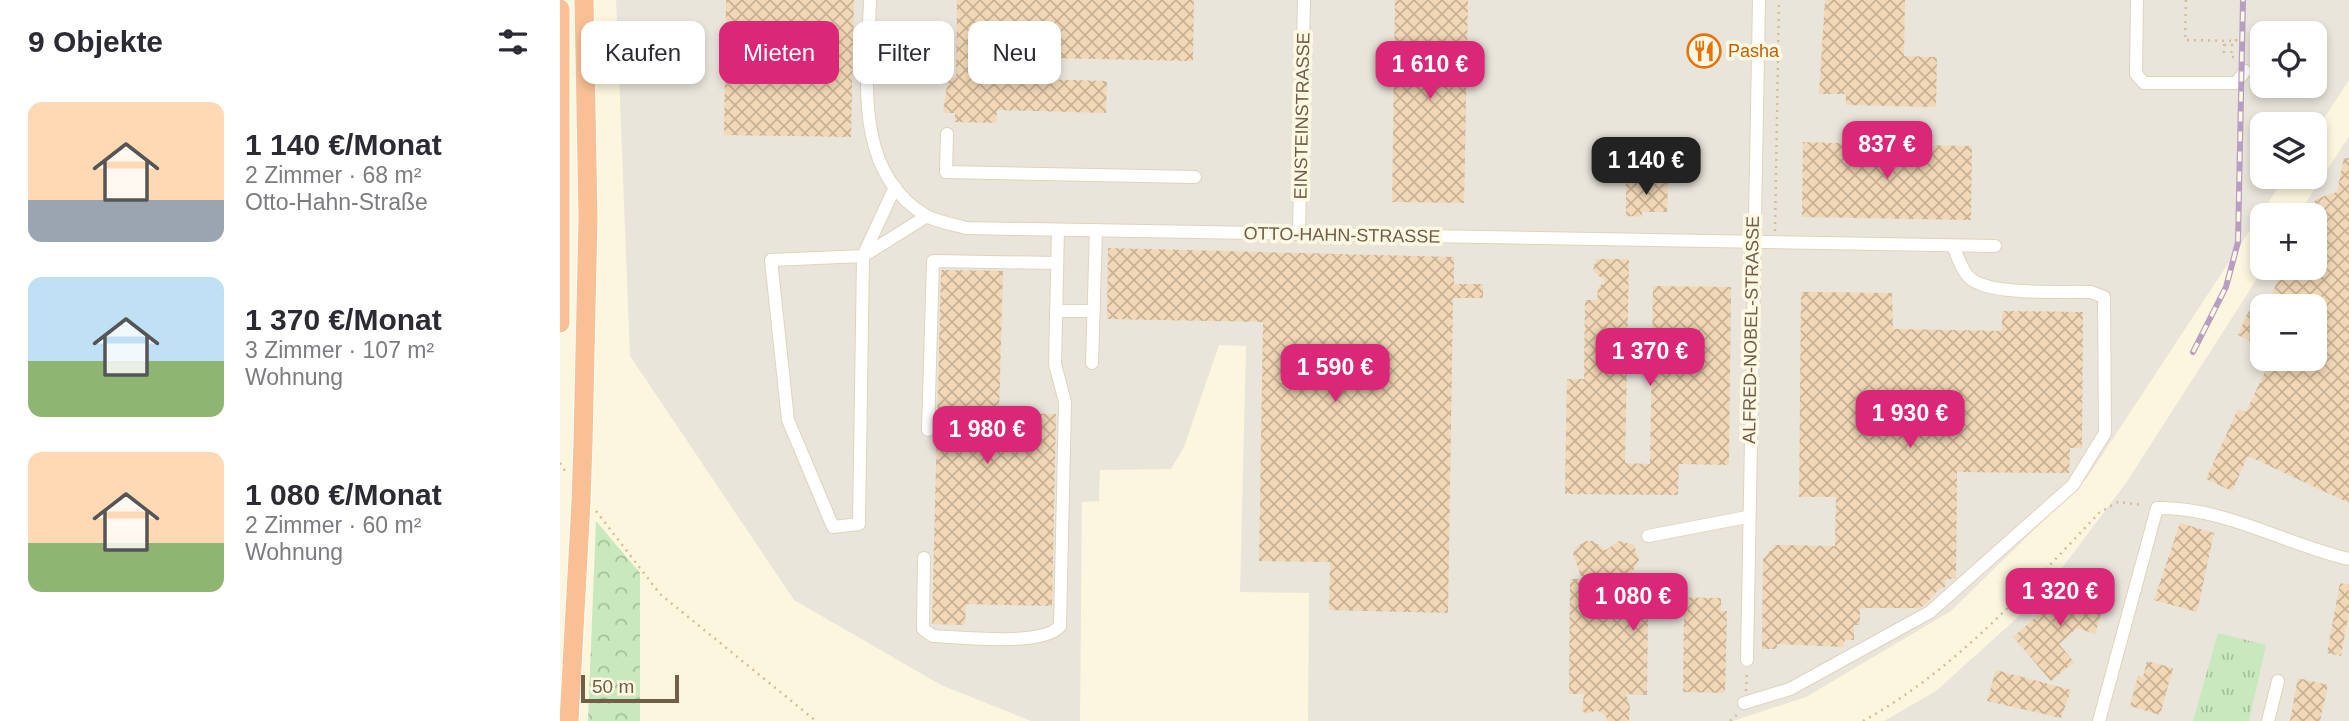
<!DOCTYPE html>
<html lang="de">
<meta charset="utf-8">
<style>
:root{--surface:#fff;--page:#f7f7f7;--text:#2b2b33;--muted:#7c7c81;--accent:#db2777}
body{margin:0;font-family:Arial,sans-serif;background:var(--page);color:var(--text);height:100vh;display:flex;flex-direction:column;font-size:26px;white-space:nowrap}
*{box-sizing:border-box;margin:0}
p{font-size:23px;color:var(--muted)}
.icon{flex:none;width:38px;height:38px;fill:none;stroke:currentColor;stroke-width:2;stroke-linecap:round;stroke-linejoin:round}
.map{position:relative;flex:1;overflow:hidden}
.drawer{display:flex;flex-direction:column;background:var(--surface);width:560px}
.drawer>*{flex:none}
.guide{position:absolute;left:21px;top:21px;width:665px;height:63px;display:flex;gap:14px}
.controls{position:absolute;left:1690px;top:21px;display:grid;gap:14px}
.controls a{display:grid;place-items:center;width:77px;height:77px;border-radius:14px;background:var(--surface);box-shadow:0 4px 10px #0003;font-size:35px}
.scale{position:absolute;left:21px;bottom:18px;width:98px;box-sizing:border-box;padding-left:7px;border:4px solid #725e47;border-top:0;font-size:19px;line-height:24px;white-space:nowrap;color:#725e47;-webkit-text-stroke:5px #fff9e4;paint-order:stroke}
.price{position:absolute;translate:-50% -60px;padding:0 16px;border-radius:14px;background:var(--accent);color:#fff;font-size:23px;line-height:46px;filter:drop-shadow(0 2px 4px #0008)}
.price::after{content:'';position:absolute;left:50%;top:42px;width:21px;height:16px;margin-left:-10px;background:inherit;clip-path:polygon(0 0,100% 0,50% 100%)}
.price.current{background:#222;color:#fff}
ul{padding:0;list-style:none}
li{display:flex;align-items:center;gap:21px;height:175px;padding:0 28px}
li span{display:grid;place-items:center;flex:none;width:196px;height:140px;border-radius:14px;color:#555}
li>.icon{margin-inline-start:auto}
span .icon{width:84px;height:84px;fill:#fffc;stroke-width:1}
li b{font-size:30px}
h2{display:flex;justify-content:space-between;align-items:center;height:84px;padding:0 28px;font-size:30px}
.tag{padding:0 24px;border-radius:14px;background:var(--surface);box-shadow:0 4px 10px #0003;font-size:24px;line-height:63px}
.tag.current{background:var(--accent);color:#fff}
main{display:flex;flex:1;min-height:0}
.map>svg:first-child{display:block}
.industrial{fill:#eae5db;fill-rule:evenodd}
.grass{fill:url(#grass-tufts)}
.forest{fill:url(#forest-crowns)}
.building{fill:url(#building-cross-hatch)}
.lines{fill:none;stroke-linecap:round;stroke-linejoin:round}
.minor-casing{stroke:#e0d3bb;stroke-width:14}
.highway-casing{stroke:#fff;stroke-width:21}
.path{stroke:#d6bc9a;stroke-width:2.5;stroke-dasharray:2 5;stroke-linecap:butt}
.minor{stroke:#fff;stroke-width:12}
.highway{stroke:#f8c094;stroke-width:19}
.rail-casing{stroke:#b99ec4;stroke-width:6}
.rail{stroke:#fff9e4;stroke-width:3.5;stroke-dasharray:10;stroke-linecap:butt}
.highway-bridge-casing{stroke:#fff;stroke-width:21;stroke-linecap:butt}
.highway-bridge{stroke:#f8c094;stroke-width:19}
.labels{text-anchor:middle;stroke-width:7;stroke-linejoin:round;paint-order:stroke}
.food-label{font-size:18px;fill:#c56008;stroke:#fff9e4;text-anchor:start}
.street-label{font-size:18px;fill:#725e47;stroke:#fff9e4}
</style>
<main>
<section class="drawer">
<h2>9 Objekte<svg class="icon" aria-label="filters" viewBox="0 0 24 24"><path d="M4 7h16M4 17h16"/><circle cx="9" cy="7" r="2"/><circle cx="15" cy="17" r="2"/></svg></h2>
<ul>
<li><span style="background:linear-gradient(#ffd9b3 70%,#9aa5b1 0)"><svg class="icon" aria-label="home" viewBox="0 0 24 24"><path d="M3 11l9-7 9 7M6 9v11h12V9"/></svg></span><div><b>1 140 €/Monat</b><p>2 Zimmer · 68 m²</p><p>Otto-Hahn-Straße</p></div></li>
<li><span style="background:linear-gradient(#bfe0f5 60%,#8fb573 0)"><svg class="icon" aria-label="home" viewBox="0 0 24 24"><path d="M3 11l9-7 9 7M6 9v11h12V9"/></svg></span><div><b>1 370 €/Monat</b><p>3 Zimmer · 107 m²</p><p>Wohnung</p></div></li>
<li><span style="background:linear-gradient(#ffd9b3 65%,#8fb573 0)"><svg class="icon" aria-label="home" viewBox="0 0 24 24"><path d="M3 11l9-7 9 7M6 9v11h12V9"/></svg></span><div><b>1 080 €/Monat</b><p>2 Zimmer · 60 m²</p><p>Wohnung</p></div></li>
</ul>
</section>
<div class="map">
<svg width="1789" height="721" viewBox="0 0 1789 721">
<defs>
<pattern id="grass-tufts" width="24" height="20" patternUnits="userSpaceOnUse" patternTransform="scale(1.75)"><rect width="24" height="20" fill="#c7e9bd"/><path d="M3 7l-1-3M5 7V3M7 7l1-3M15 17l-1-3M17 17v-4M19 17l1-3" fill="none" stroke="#a6c09b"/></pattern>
<pattern id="forest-crowns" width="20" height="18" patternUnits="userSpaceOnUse" patternTransform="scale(1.75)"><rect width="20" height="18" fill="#c7e9bd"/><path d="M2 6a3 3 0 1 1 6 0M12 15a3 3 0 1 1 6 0" fill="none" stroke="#a6c09b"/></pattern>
<pattern id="building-cross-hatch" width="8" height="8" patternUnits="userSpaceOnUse" patternTransform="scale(1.75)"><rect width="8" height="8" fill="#f2d8b6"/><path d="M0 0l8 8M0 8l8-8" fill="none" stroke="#c8b296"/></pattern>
</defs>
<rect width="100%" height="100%" fill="#fcf6de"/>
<!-- industrial -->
<g class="industrial">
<path d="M56 0H1789V80L1755 132V124H1703V177H1725L1527 478 1391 611 1246 697 1173 721H748L749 593 680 592 686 346 659 345 624 447 611 469 540 470 539 501 522 502 520 721H471L381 685 234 600 70 356ZM1703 33H1755V86H1703Z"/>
<path d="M1789 136V721H1324L1376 691 1480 597 1566 483 1704 268H1755V215H1738ZM1703 306H1755V359H1703Z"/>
</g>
<!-- grass -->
<polygon class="grass" points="1658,633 1706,645 1689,721 1633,721"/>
<!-- forest -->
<polygon class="forest" points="36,521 80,573 80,721 28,721"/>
<!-- building -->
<g class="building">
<polygon points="166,0 294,0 291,137 164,135"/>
<polygon points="397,0 634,0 633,61 439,57 439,78 547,81 546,113 437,110 436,123 395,122 395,113 383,113 388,78 396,77"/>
<polygon points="835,0 908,0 904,203 832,202"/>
<polygon points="1265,0 1345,0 1344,56 1377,57 1376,107 1286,105 1286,94 1259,94"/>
<polygon points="1138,38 1151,39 1150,67 1137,67"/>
<polygon points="1312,136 1345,137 1345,145 1412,146 1411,220 1242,217 1243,142 1311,144"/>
<polygon points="1784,158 1789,158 1789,503 1688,456 1672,491 1646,479 1678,409 1686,412 1711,359 1755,359 1755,306 1706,306 1724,268 1755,268 1755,215 1748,215 1756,199 1777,192"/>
<polygon points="1066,179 1108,180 1107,212 1082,212 1082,217 1066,216"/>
<polygon points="548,248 894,257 894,284 923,284 923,298 893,298 888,613 769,610 770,562 699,561 703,322 547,319"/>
<polygon points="1036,259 1069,259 1065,463 1090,464 1093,286 1171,287 1169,465 1119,464 1118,495 1005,494 1007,379 1024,379 1025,300 1037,300 1038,288 1045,281 1033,271"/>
<polygon points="381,270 443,271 439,413 496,414 492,606 406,604 405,625 372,624"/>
<polygon points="1241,292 1332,293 1333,329 1442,331 1442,311 1523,312 1522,448 1510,448 1509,473 1397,472 1396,578 1385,580 1385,587 1379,589 1365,605 1359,608 1300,608 1300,625 1294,625 1294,640 1285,640 1283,647 1217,644 1217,649 1202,649 1203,559 1215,545 1275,546 1276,497 1239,497"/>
<polygon points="1692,304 1703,309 1703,347 1678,335"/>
<polygon points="1620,523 1654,533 1637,612 1594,600"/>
<polygon points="1026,541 1033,541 1046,550 1059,541 1074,545 1079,560 1067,580 1088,580 1088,597 1161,598 1161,611 1167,611 1165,693 1123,692 1124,613 1088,612 1087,695 1066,694 1070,707 1069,721 1047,721 1046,716 1037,710 1027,714 1022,711 1024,694 1009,694 1010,579 1022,579 1013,554 1016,547"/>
<polygon points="1521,578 1544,604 1535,634 1517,628 1499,644 1514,662 1491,681 1453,637"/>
<polygon points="1780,583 1789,585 1789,611 1781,656 1767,653"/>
<polygon points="1587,661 1613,668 1600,715 1570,706 1578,676 1583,677"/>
<polygon points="1436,670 1511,690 1501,718 1427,701"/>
<polygon points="1738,678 1768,685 1760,721 1730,721"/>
</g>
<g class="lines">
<defs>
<g id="minor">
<path d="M310 0C308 72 291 170 365 215 376 222 393 224 406 228L1435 246"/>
<polyline points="1577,0 1576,74 1584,83 1676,83 1685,71"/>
<polyline points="387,134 386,172 635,177"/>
<polyline points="335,187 303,256 299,524 273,527 228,420 211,260 303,256 367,216"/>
<polyline points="739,233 744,0"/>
<polyline points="496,311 534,311"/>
<polyline points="532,363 536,230"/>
<polyline points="368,430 373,261 496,263"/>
<polyline points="1088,536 1187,517"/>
<path d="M364 558 363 629 373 636C400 637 483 647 500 626L505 402 495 364 498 230"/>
<polyline points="1187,660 1199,0"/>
<path d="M1184 703 1230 689 1370 612 1513 485 1545 433 1544 297 1531 292C1503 291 1433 296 1411 279 1402 272 1398 257 1393 246"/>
<path d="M1539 721 1597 508C1665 507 1724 544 1789 559"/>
<polyline points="1708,721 1718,681"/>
</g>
<g id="highway">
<polyline points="0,9 0,323"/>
<polyline points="23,443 28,218 24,0"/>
<polyline points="9,721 21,502"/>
</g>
</defs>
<!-- minor casing -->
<use href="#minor" class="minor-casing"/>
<!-- highway casing -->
<use href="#highway" class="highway-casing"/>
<!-- path -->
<g class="path">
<polyline points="1626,0 1625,40 1676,41 1676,34"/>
<polyline points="1664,45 1672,45 1671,57 1684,57"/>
<polyline points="1664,53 1664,44"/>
<polyline points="1215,231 1219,0"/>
<polyline points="0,463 6,472"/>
<polyline points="36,511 100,594 256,721"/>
<polyline points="1186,691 1187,670"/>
<polyline points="1170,721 1178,714"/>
<path d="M1303 721C1394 671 1468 588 1539 513L1558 502 1584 505"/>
</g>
<!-- minor -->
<use href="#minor" class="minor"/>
<!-- highway -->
<use href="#highway" class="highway"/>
<defs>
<polyline id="rail" points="1633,352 1666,287 1678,242 1683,0"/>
</defs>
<!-- rail casing -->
<use href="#rail" class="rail-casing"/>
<!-- rail -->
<use href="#rail" class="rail"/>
<defs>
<polyline id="highway-bridge" points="21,502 23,443"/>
</defs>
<!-- highway-bridge casing -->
<use href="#highway-bridge" class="highway-bridge-casing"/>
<!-- highway-bridge -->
<use href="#highway-bridge" class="highway-bridge"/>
</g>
<!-- icons -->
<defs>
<symbol id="restaurant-ring" viewBox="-11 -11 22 22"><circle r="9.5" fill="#fff9e4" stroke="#e8710a" stroke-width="1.5"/><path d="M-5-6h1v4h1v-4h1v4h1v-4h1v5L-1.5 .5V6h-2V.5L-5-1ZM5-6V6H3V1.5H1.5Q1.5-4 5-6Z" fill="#e8710a"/></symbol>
</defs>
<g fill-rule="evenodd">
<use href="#restaurant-ring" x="1125" y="32" width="38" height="38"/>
</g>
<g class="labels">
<!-- food labels -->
<g class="food-label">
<text x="1168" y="57">Pasha</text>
</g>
<!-- street labels -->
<g class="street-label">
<text transform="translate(742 116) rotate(-89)" y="6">EINSTEINSTRASSE</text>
<text transform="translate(782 235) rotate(1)" y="6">OTTO-HAHN-STRASSE</text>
<text transform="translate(1191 330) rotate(-89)" y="6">ALFRED-NOBEL-STRASSE</text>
</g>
</g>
</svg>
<div class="controls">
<a><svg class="icon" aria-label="locate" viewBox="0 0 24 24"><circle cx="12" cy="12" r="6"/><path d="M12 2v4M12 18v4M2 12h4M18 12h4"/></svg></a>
<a><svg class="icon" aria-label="layers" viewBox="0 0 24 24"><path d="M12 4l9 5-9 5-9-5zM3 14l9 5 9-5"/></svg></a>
<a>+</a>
<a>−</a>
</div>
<div class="scale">50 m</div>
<b class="price" style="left:870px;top:101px">1 610 €</b>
<b class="price" style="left:1327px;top:181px">837 €</b>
<b class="price current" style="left:1086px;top:197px">1 140 €</b>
<b class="price" style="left:1090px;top:388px">1 370 €</b>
<b class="price" style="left:775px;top:404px">1 590 €</b>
<b class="price" style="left:1350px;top:450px">1 930 €</b>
<b class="price" style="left:427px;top:466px">1 980 €</b>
<b class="price" style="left:1500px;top:628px">1 320 €</b>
<b class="price" style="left:1073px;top:633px">1 080 €</b>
<div class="guide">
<a class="tag">Kaufen</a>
<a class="tag current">Mieten</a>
<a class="tag">Filter</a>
<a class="tag">Neu</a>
</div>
</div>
</main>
